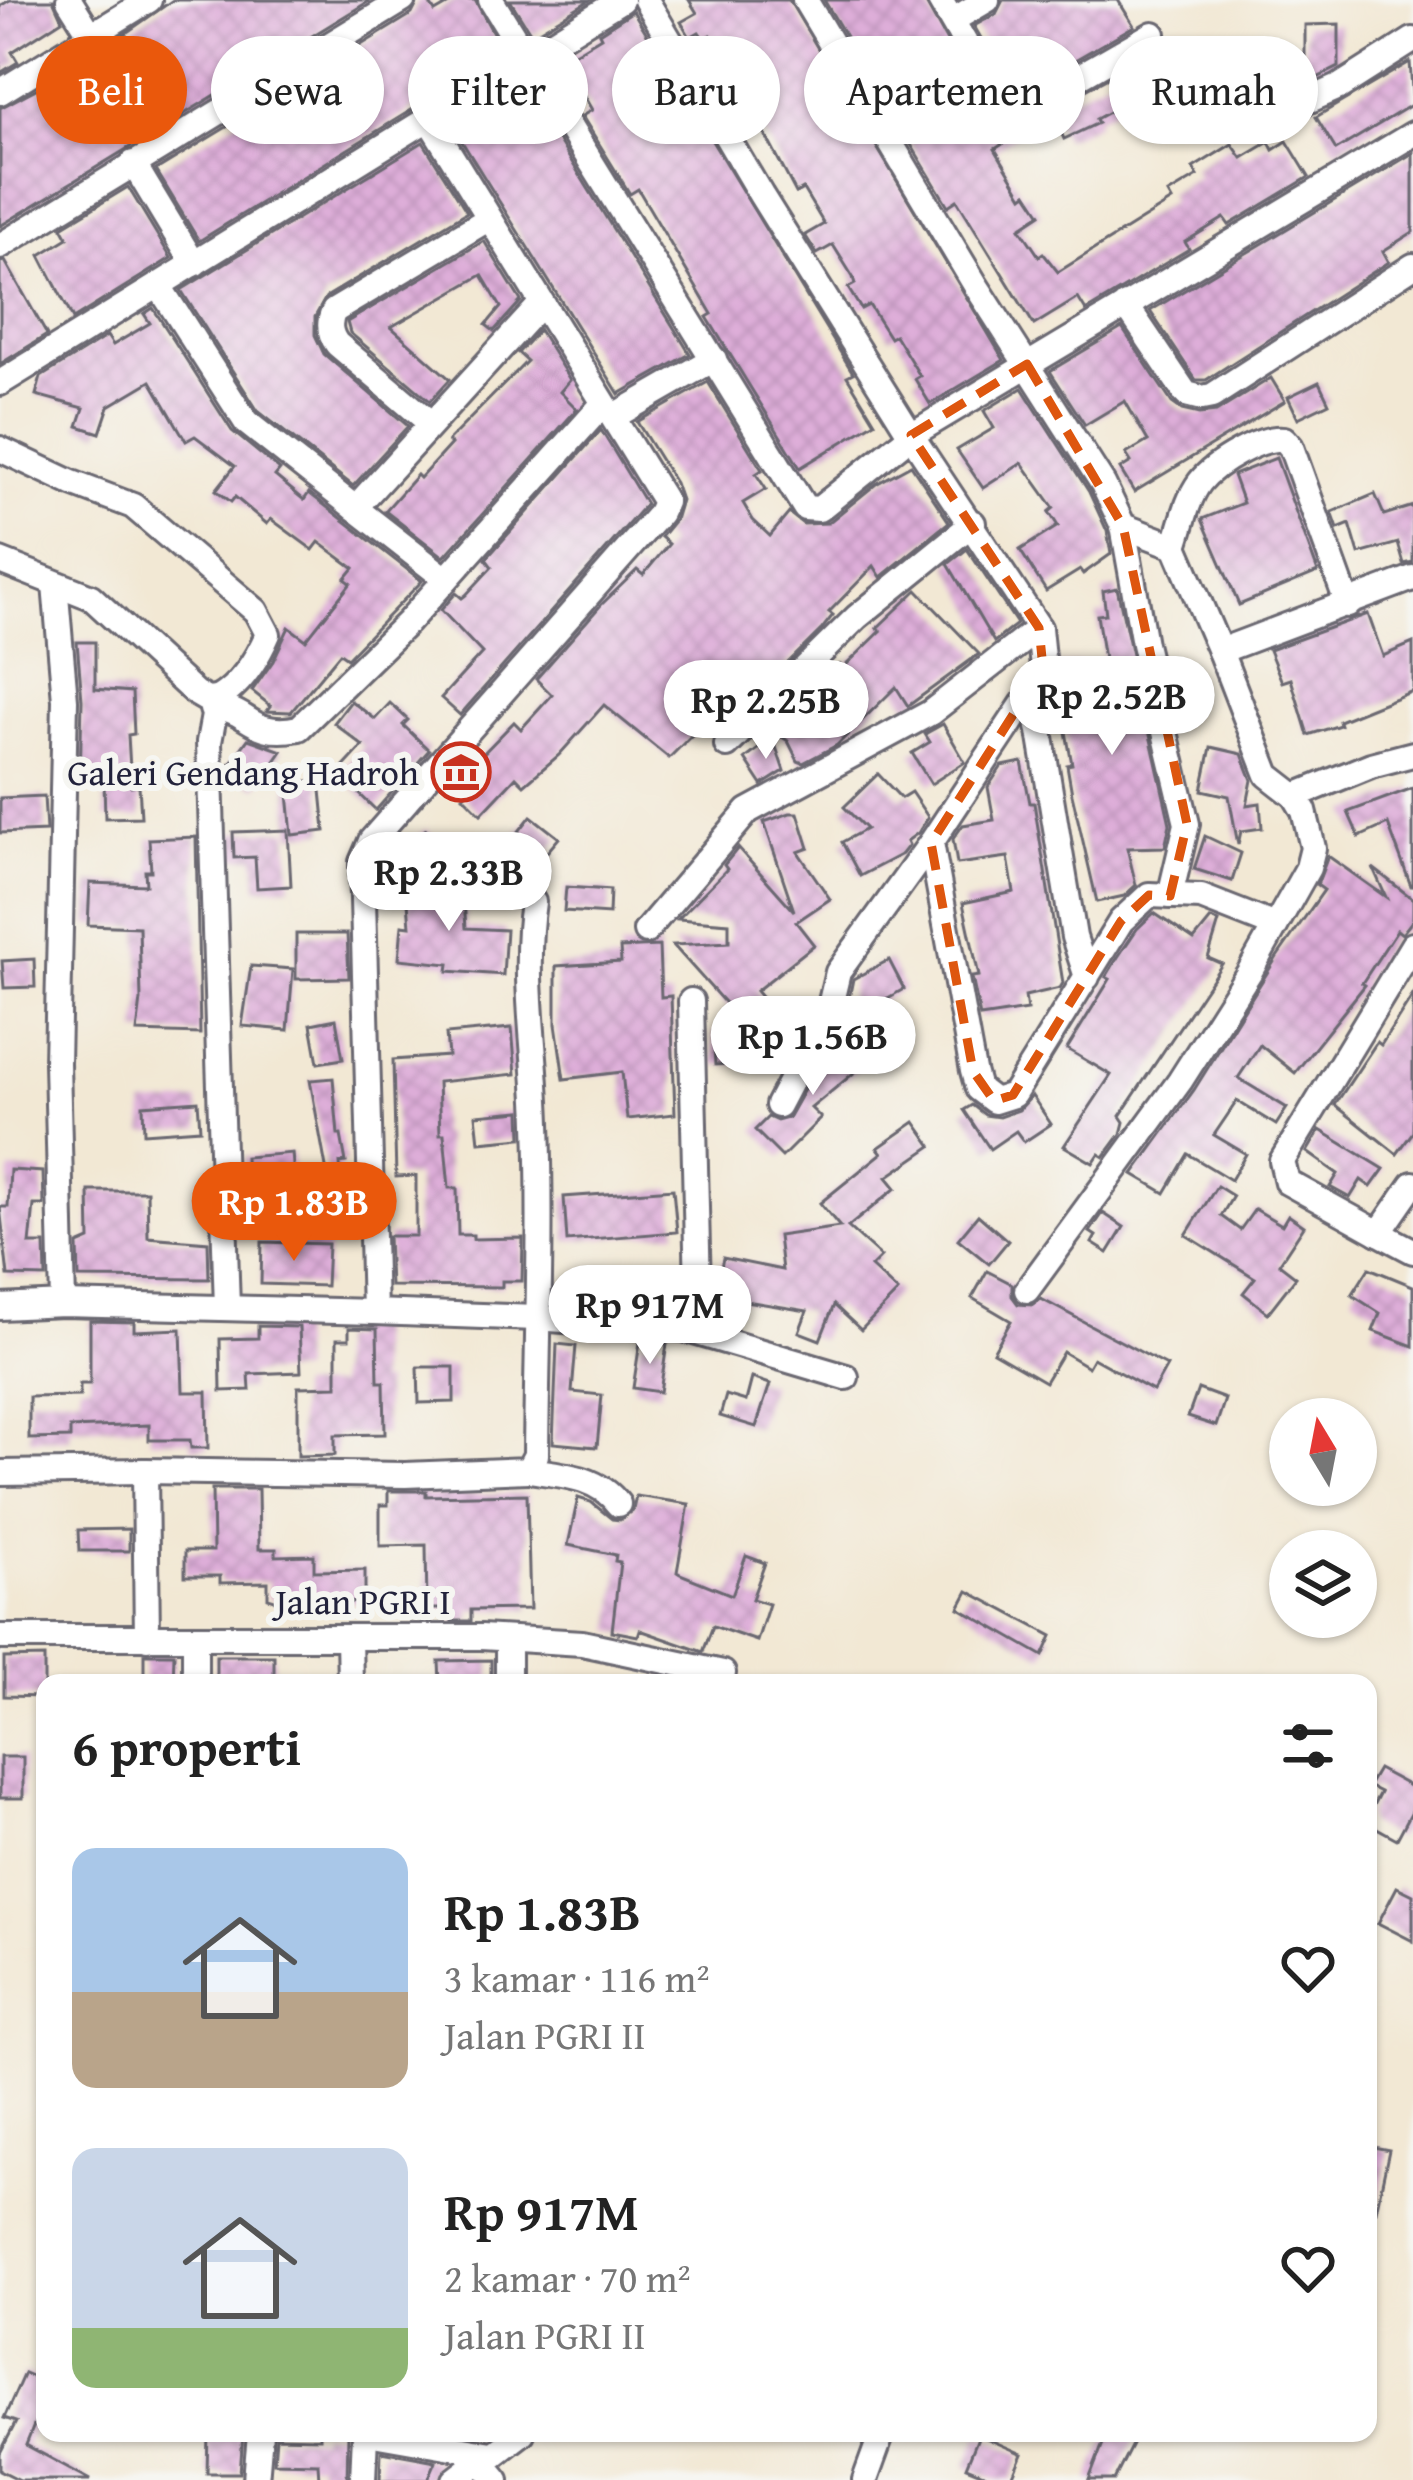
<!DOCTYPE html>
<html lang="id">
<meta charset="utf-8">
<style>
:root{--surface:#fff;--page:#f2f2f2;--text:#222;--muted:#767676;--accent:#ea580c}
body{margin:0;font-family:"Gentium Book Plus",serif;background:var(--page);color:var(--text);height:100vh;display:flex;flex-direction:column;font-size:45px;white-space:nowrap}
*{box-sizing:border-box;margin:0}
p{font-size:39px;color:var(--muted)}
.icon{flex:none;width:66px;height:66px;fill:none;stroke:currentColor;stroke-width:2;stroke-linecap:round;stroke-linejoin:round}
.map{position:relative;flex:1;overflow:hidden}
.panel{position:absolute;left:36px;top:1674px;width:1341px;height:768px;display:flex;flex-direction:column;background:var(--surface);border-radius:24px;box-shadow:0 3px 9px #0004}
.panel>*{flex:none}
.guide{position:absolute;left:36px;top:36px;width:1341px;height:108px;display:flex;gap:24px}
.needle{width:78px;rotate:350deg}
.fabs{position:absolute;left:1269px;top:1398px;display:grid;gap:24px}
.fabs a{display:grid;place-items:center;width:108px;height:108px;border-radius:50%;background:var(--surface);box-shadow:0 3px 9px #0004;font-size:60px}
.price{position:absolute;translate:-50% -102px;padding:0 27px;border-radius:42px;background:#fff;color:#222;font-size:39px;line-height:78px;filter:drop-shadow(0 3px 6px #0008)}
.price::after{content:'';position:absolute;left:50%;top:72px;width:36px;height:27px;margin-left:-18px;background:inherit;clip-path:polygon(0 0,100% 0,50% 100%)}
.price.on{background:var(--accent);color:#fff}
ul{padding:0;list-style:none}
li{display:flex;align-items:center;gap:36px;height:300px;padding:0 36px}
li span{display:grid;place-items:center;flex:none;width:336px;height:240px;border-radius:24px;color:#555}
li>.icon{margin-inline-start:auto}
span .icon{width:144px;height:144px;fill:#fffc;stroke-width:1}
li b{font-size:51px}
h2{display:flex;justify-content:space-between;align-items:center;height:144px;padding:0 36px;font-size:51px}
.chip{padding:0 42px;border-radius:54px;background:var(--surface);box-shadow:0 3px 9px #0004;font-size:42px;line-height:108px}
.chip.on{background:var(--accent);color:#fff}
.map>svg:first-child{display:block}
.building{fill:url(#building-cross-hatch)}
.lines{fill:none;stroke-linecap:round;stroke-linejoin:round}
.minor-casing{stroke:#6b6771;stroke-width:30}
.minor{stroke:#fff;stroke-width:24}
.marked{fill:none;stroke:#de560e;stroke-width:9;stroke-dasharray:24 15;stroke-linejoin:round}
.labels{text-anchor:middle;stroke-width:12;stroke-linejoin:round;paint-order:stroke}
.poi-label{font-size:36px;fill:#22223b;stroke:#f6f6f2;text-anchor:end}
.street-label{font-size:36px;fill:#22223b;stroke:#f6f6f2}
</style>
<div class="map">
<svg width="1413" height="2480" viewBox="0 0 1413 2480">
<defs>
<pattern id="building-cross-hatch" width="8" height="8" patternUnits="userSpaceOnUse" patternTransform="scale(3)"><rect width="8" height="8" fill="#deaed9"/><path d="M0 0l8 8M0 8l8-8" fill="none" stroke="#be95bb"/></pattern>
</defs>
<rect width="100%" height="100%" fill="#f6f6f2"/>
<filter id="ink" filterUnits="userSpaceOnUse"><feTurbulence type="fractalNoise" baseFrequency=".00833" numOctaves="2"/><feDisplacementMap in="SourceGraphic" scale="24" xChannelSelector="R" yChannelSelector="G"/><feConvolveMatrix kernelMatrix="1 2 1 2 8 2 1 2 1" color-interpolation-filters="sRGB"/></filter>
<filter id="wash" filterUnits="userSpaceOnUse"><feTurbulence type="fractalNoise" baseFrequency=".004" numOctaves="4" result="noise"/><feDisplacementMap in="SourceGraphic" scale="48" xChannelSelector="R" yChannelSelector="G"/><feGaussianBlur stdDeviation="2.7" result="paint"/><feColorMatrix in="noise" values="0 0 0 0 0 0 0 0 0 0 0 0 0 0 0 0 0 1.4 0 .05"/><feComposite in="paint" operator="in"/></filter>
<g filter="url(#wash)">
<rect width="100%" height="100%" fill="#f2e8d4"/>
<g id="blocks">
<!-- building -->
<g class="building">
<polygon points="10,0 53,0 62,20 12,52 18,62 0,73 0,6"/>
<polygon points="173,0 371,0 176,119 123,35"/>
<polygon points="419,0 427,0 435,12 456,0 475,0 504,53 199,241 156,170 412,14"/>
<polygon points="510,0 590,0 532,35"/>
<polygon points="689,0 789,0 1004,360 930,404 915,379 920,376 895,335 890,338 869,305 861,309 848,288 855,284 853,277 833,245 817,254 805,235 824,224 803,189 796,193 756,117 743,124 728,99 749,86 731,54 724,58 711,35 704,39 699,32 690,37 681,22 697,13"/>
<polygon points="824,0 924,0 990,118 1010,131 1134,64 1149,90 1096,119 1098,123 1064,139 1056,121 1027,134 1025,130 995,149 1023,196 1027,193 1041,214 1020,228 1039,256 1043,253 1058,272 1172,201 1168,194 1198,176 1193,168 1232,144 1242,158 1269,142 1273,150 1287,141 1309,177 1229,225 1224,218 1185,242 1189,249 1086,311 1078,298 1034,325 957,200 948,206"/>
<polygon points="1003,0 1118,0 1134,26 1014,95 974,26 996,14"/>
<polygon points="633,11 853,373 847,376 875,422 800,468 707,317 712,314 638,189 630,194 582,116 592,110 563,60 601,37 599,33"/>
<polygon points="1339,24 1339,67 1305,84 1305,25"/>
<polygon points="1223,36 1242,99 1199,110 1180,49"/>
<polygon points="96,54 148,136 0,226 0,108 38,88 40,90"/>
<polygon points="1410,62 1413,104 1336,150 1316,117"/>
<polygon points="522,81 690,354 619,394 451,124"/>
<polygon points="423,142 467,212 326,297 315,317 315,335 324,354 408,426 353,486 258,411 181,290"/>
<polygon points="1413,153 1413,232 1383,251 1389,262 1206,380 1196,380 1150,311"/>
<polygon points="128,187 171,258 73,319 40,255 68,238 62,227"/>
<polygon points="484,241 521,301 494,331 486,325 501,307 482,275 391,327 450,379 430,401 350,333 347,322"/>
<polygon points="5,261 47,335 0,364 0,262"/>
<polygon points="153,308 232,431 280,470 275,476 304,500 309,493 422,581 347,658 340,653 291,712 267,711 271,706 252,691 273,661 289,627 306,640 351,583 345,579 354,568 319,542 313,550 271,519 267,524 235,497 231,502 216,490 235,466 195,436 186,441 151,381 109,406 100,433 78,426 84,408 36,395 41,377 107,336 113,345 150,323 144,314"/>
<polygon points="1122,328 1172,403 1182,410 1199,414 1216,412 1271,378 1285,401 1134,492 1120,469 1131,462 1126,454 1148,441 1125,401 1085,425 1050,371"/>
<polygon points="539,330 570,380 560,392 577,409 444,557 385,511 417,475 420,478 451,444 448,441 527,361 518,353"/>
<polygon points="708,382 762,470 756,474 766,489 743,503 753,520 770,536 789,513 803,524 828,523 876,484 911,465 949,522 881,577 874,566 829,612 833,615 822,629 714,736 701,726 669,758 604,705 559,755 524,785 516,777 481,814 463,796 467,791 451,775 464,761 470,767 514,722 521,729 552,695 536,679 601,605 637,570 643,575 669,544 661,537 675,520 681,500 675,483 637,422"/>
<polygon points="1319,382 1329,403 1298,418 1288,397"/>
<polygon points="1022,388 1089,492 1107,531 1111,554 1083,574 1080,570 1046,591 1020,550 1058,526 1049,512 1054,508 1022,463 983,488 957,450 994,428 984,411"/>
<polygon points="601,430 646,504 460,715 441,698 482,653 441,610 456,593 462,598 466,595 492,567 486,559"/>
<polygon points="1276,458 1318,572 1239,605 1202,519 1243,503 1233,475"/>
<polygon points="1375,494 1384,515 1413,506 1413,562 1404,564 1398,543 1359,554 1350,524 1338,529 1332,512"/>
<polygon points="967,549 1017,624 994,642 948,564"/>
<polygon points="1117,588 1170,824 1165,847 1127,848 1136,885 1124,896 1097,902 1072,794 1067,765 1072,764 1056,678 1059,666 1104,659 1097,615 1106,614 1103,591"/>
<polygon points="917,590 979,654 908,706 896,687 837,745 803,763 798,761 788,741 775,732 840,665 843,668 881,631 877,628"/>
<polygon points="1368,614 1383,656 1413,643 1413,691 1339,721 1340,725 1308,735 1291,679 1282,682 1269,650"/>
<polygon points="77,642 95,642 95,689 132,692 134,734 128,735 131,786 139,785 141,817 105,818 104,780 80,782 82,700"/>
<polygon points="351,701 375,719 390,703 408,720 403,725 429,750 376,810 338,773 363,746 334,723"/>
<polygon points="943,724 965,762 931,784 912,753 930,742 925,734"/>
<polygon points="773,738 784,771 762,785 745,759"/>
<polygon points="248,739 282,751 256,788 227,768"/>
<polygon points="1211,747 1242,754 1252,780 1247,805 1260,803 1262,828 1241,831 1238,845 1229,796 1202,790"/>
<polygon points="1022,762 1030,803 1034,803 1063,983 1060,988 1025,996 1027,1010 980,1017 972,977 979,976 963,903 1014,892 1008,857 957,864 953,839 963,825 994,820 988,787 1002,766"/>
<polygon points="878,774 901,798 911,792 928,817 918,833 907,841 909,845 902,854 860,876 842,842 866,829 844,807"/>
<polygon points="320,780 325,831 292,835 287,783"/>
<polygon points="1413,788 1413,886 1411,886 1388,824 1359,837 1348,812"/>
<polygon points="44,796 46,831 0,833 0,798"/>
<polygon points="790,813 798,813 809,848 798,852 830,899 796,922 814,945 756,991 767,1004 757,1013 759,1062 715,1065 713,1032 749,1030 673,945 729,942 729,923 678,919 727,869 724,865 738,848 794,911 764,822"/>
<polygon points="531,816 559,838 543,857 516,835"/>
<polygon points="426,829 454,857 431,879 404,850"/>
<polygon points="288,830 291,886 257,888 255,857 234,858 233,832"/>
<polygon points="1205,836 1241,853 1232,881 1194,869"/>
<polygon points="196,837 200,1034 137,1032 141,1000 139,927 88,925 90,883 146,885 145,871 151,871 149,839"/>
<polygon points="1328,856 1386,897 1373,868 1413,899 1413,920 1402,934 1397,930 1362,983 1365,985 1295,1073 1260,1045 1238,1078 1287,1108 1276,1125 1237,1101 1214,1135 1246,1154 1231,1180 1188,1154 1165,1193 1133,1174 1194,1090 1277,957 1324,890 1317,885"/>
<polygon points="463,886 466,928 506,930 503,975 448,971 449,964 399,959 402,925 410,926 407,890"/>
<polygon points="566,887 610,890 609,914 564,911"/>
<polygon points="1154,913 1194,940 1211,919 1219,922 1208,958 1222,964 1120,1116 1124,1122 1121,1134 1104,1157 1099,1154 1093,1163 1064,1146 1111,1075 1067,1049 1110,979 1106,977 1118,957 1137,929"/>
<polygon points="296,934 347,934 349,978 296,979"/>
<polygon points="659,946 661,997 671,996 675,1114 627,1119 622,1072 564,1079 556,1024 556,966 621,962 620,948"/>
<polygon points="34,959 35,987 4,988 2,961"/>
<polygon points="889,960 904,989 855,1016 848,1003 853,979"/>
<polygon points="251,966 293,969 288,1030 242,1026"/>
<polygon points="1413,995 1413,1132 1397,1154 1335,1105 1377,1042 1381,1045"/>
<polygon points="336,1019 343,1059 318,1063 311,1024"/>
<polygon points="512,1028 516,1074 438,1082 440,1134 444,1134 449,1188 457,1188 458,1235 473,1235 473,1239 523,1238 522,1281 502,1281 502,1287 390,1286 388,1236 416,1236 416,1176 396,1177 393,1060 448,1056 446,1034"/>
<polygon points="855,1038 872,1058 811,1108 821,1118 782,1157 755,1130 768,1117 777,1121 788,1118 815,1070"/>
<polygon points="333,1078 338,1135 341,1135 346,1162 340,1163 341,1182 329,1184 310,1080"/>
<polygon points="1032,1096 1051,1124 1024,1142 1016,1131 990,1149 964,1110 972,1105 985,1115 999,1117 1019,1110"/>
<polygon points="198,1101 200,1129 144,1133 143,1105"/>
<polygon points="521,1111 522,1138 479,1142 476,1115"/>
<polygon points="915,1122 932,1146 887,1177 896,1188 848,1227 881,1257 871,1267 898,1292 861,1330 834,1305 820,1340 799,1332 807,1311 715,1296 723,1258 782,1270 778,1236 840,1227 820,1203 882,1153 878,1148"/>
<polygon points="1320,1130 1384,1169 1371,1187 1361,1180 1350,1198 1330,1187 1338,1174 1307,1152"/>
<polygon points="292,1153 294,1176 246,1180 245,1157"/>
<polygon points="10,1170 43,1172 44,1205 34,1205 30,1244 45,1244 46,1277 8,1276 0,1207 8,1207"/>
<polygon points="1217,1186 1233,1196 1221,1216 1240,1230 1255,1209 1282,1225 1288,1215 1304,1226 1279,1264 1296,1277 1268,1313 1243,1293 1255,1278 1186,1235"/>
<polygon points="673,1189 677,1232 567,1241 564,1197"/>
<polygon points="89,1191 147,1191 148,1237 208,1242 209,1279 79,1278 78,1245 90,1240"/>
<polygon points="1103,1213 1124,1227 1108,1253 1092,1243 1096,1236 1090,1232"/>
<polygon points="978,1215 1008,1241 989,1264 958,1239"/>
<polygon points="262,1242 328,1244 326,1286 261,1284"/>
<polygon points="1369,1268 1413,1286 1413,1346 1373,1331 1380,1313 1352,1295"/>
<polygon points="987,1271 1012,1284 1012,1296 1018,1304 1033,1305 1041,1299 1167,1366 1153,1391 1093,1358 1088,1367 1063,1352 1045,1382 993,1352 1011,1321 972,1298"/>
<polygon points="90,1321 134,1322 134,1331 181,1329 183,1392 207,1392 208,1448 191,1448 190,1440 149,1440 149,1425 70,1428 70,1438 29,1439 29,1397 80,1396 80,1384 90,1384"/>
<polygon points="258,1326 299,1327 301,1372 249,1374 250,1390 221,1391 220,1339 258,1338"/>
<polygon points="349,1328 377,1329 378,1382 384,1382 385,1434 335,1435 335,1455 298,1456 298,1387 337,1386 337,1339 349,1339"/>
<polygon points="640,1342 667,1344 660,1392 633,1388"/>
<polygon points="557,1344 576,1346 572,1392 602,1395 597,1447 553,1443"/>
<polygon points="418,1367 454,1367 454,1402 419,1403"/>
<polygon points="752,1378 770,1384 756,1427 720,1416 726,1395 746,1401"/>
<polygon points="1198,1389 1225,1399 1216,1426 1188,1417"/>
<polygon points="212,1489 258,1489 259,1549 276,1549 276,1556 314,1555 314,1571 365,1570 365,1602 305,1604 305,1609 286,1609 285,1603 268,1598 268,1582 220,1583 220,1576 185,1576 185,1551 213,1551"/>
<polygon points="388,1491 426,1491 426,1496 527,1494 530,1609 471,1610 471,1621 452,1621 452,1609 427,1609 426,1545 380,1546 380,1505 388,1505"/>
<polygon points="636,1496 689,1504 677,1572 680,1574 732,1595 746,1556 765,1563 752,1599 769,1604 757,1641 713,1626 703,1652 640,1630 638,1636 612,1631 620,1562 615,1561 616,1555 568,1545 578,1498 591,1502 612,1519 620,1520 633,1510"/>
<polygon points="129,1529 129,1551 79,1551 78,1530"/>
<polygon points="968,1591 1052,1636 1043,1656 959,1608"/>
<polygon points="144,1654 174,1654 173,1683 144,1683"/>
<rect x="216" y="1656" width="58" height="27"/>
<polygon points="44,1657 44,1697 4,1696 4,1658"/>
<polygon points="491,1660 491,1683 440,1683 439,1661"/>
<rect x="0" y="1757" width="23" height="41"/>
<polygon points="1378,1769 1413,1788 1413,1809 1397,1839 1368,1823 1368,1815 1380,1792 1368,1786"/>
<polygon points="1397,1887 1413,1895 1413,1941 1378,1923"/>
<polygon points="1368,2146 1389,2150 1376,2211 1368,2210"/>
<polygon points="24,2373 45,2382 45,2398 26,2445 91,2480 20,2480 0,2470 0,2453 16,2422 4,2418"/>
<polygon points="208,2433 243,2433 240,2473 207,2473"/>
<polygon points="320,2433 348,2433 347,2480 319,2480 318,2463 274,2462 276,2437 320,2438"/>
<polygon points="1107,2433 1138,2433 1114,2480 1089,2480"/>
<polygon points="979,2435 1022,2454 1011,2480 998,2480 966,2467"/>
<polygon points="381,2451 436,2461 428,2480 380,2480"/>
</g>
</g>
</g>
<g filter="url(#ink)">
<use href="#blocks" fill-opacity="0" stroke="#6b6771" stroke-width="3"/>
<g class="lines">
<defs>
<g id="minor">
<polyline points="69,0 91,35"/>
<polyline points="491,0 805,508 819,509 911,435 1413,134"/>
<polyline points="646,0 761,195 911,435 1039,628 1043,668 1027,703"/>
<polyline points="805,0 975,284 1103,484 1123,526 1175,546 1220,651"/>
<polyline points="940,0 1004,110 1012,115 1153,34"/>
<polyline points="953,20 987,0"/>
<polyline points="100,29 170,141"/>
<polyline points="0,92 149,0"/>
<polyline points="1207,124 1305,102 1339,87 1413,40"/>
<polyline points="133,163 194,264"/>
<polyline points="0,246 403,0"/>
<polyline points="159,286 246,422 355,508 540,305"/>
<polyline points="1126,305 1186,394 1202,398 1212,396 1413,266"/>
<polyline points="0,383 621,0"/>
<polyline points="613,417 714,359"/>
<path d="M429 422 337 344C329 333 328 323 334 311L488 219"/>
<path d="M0 449 72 483 133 506 256 611 268 634C257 659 241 685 217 699L209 742 227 1308"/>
<polyline points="355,508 446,579"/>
<polyline points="1123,526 1144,644 1187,824 1170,896"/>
<path d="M1175 546C1182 526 1187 499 1200 482 1215 463 1261 436 1284 439L1291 447 1348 605"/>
<polyline points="0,561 91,597 195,693 207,700 217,699"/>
<polyline points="55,584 65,700 57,1063 63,1304"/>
<path d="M212 709C248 704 247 739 299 728L408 622 603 404"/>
<polyline points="727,745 857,617 973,523"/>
<polyline points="1295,796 1371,765 1413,754"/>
<polyline points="646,931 748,811 930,713 1039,628"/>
<polyline points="1413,945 1282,1161 1287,1182 1379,1233 1413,1184"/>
<polyline points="1087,977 1074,937 1040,731 1033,705 1023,704 931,843 973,1071 978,1089 994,1101 1013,1095 1121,921 1149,895 1201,897 1275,926"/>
<polyline points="691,1001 699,1331"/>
<polyline points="778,1105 830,1006 838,972 931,843"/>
<polyline points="1379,1233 1413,1251"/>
<polyline points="1027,1290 1180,1081 1250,971 1308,868 1313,848 1304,811 1295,796 1268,775 1220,651 1413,578"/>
<polyline points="0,1307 63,1304 374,1312 537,1318 684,1329 846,1377"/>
<polyline points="374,1312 362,862 371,841 660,513 665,502 429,120"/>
<path d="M528 1470C562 1475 597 1476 618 1504"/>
<polyline points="0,1473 145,1471"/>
<polyline points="0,1637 481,1637 582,1643 723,1673"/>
<polyline points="195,1637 195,1683"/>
<path d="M147 1638 145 1471 405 1475 528 1470 536 1455C537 1345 542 1233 538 1123 536 1049 522 975 533 902"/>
<polyline points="349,1638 350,1683"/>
<polyline points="508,1640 508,1683"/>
<polyline points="373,2433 492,2454"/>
<polyline points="483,2463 522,2433"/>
<polyline points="256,2480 260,2433"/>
<polyline points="363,2480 365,2433"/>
<polyline points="455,2480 477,2463 483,2463 497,2480"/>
<polyline points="865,2480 882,2433"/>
</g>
</defs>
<!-- minor casing -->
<use href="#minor" class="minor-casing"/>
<!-- minor -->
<use href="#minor" class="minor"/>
</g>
</g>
<!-- marked area -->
<path class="marked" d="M1027 364 1123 526 1187 824 1170 896 1149 895 1121 921 1013 1095 994 1101 973 1071 931 843 1043 668 1039 628 911 435Z"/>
<!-- icons -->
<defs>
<symbol id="museum-ring" viewBox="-11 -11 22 22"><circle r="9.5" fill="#f6f6f2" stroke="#c8321e" stroke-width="1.5"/><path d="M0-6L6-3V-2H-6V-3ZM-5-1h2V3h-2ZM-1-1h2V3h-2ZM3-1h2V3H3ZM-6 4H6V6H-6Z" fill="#c8321e"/></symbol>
</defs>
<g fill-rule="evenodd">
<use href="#museum-ring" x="428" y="739" width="66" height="66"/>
</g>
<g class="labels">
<!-- poi labels -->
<g class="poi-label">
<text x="419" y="785">Galeri Gendang Hadroh</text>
</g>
<!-- street labels -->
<g class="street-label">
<text x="363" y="1614">Jalan PGRI I</text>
</g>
</g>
</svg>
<div class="fabs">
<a><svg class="needle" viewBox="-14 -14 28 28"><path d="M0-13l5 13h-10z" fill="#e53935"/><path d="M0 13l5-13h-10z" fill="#767676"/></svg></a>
<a><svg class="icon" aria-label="layers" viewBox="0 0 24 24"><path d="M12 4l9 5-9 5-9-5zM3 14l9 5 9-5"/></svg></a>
</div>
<b class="price" style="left:1112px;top:758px">Rp 2.52B</b>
<b class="price" style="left:766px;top:762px">Rp 2.25B</b>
<b class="price" style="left:449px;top:934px">Rp 2.33B</b>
<b class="price" style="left:813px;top:1098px">Rp 1.56B</b>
<b class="price on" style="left:294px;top:1264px">Rp 1.83B</b>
<b class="price" style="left:650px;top:1367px">Rp 917M</b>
<div class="guide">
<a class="chip on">Beli</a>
<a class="chip">Sewa</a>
<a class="chip">Filter</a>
<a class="chip">Baru</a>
<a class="chip">Apartemen</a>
<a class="chip">Rumah</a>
</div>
<section class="panel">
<h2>6 properti<svg class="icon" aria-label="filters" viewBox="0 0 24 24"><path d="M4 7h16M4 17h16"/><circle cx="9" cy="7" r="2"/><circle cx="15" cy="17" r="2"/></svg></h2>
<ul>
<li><span style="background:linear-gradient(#a9c7e8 60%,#b9a48a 0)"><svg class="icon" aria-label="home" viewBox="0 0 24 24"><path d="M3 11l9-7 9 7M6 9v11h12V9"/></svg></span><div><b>Rp 1.83B</b><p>3 kamar · 116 m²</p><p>Jalan PGRI II</p></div><svg class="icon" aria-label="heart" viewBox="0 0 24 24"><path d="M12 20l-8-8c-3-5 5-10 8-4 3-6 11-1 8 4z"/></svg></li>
<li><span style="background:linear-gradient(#c9d6e8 75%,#8fb573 0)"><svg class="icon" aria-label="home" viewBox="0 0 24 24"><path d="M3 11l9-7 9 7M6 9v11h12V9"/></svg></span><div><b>Rp 917M</b><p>2 kamar · 70 m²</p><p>Jalan PGRI II</p></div><svg class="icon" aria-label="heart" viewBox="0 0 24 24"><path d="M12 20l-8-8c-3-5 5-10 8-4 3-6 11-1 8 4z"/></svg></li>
</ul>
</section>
</div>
